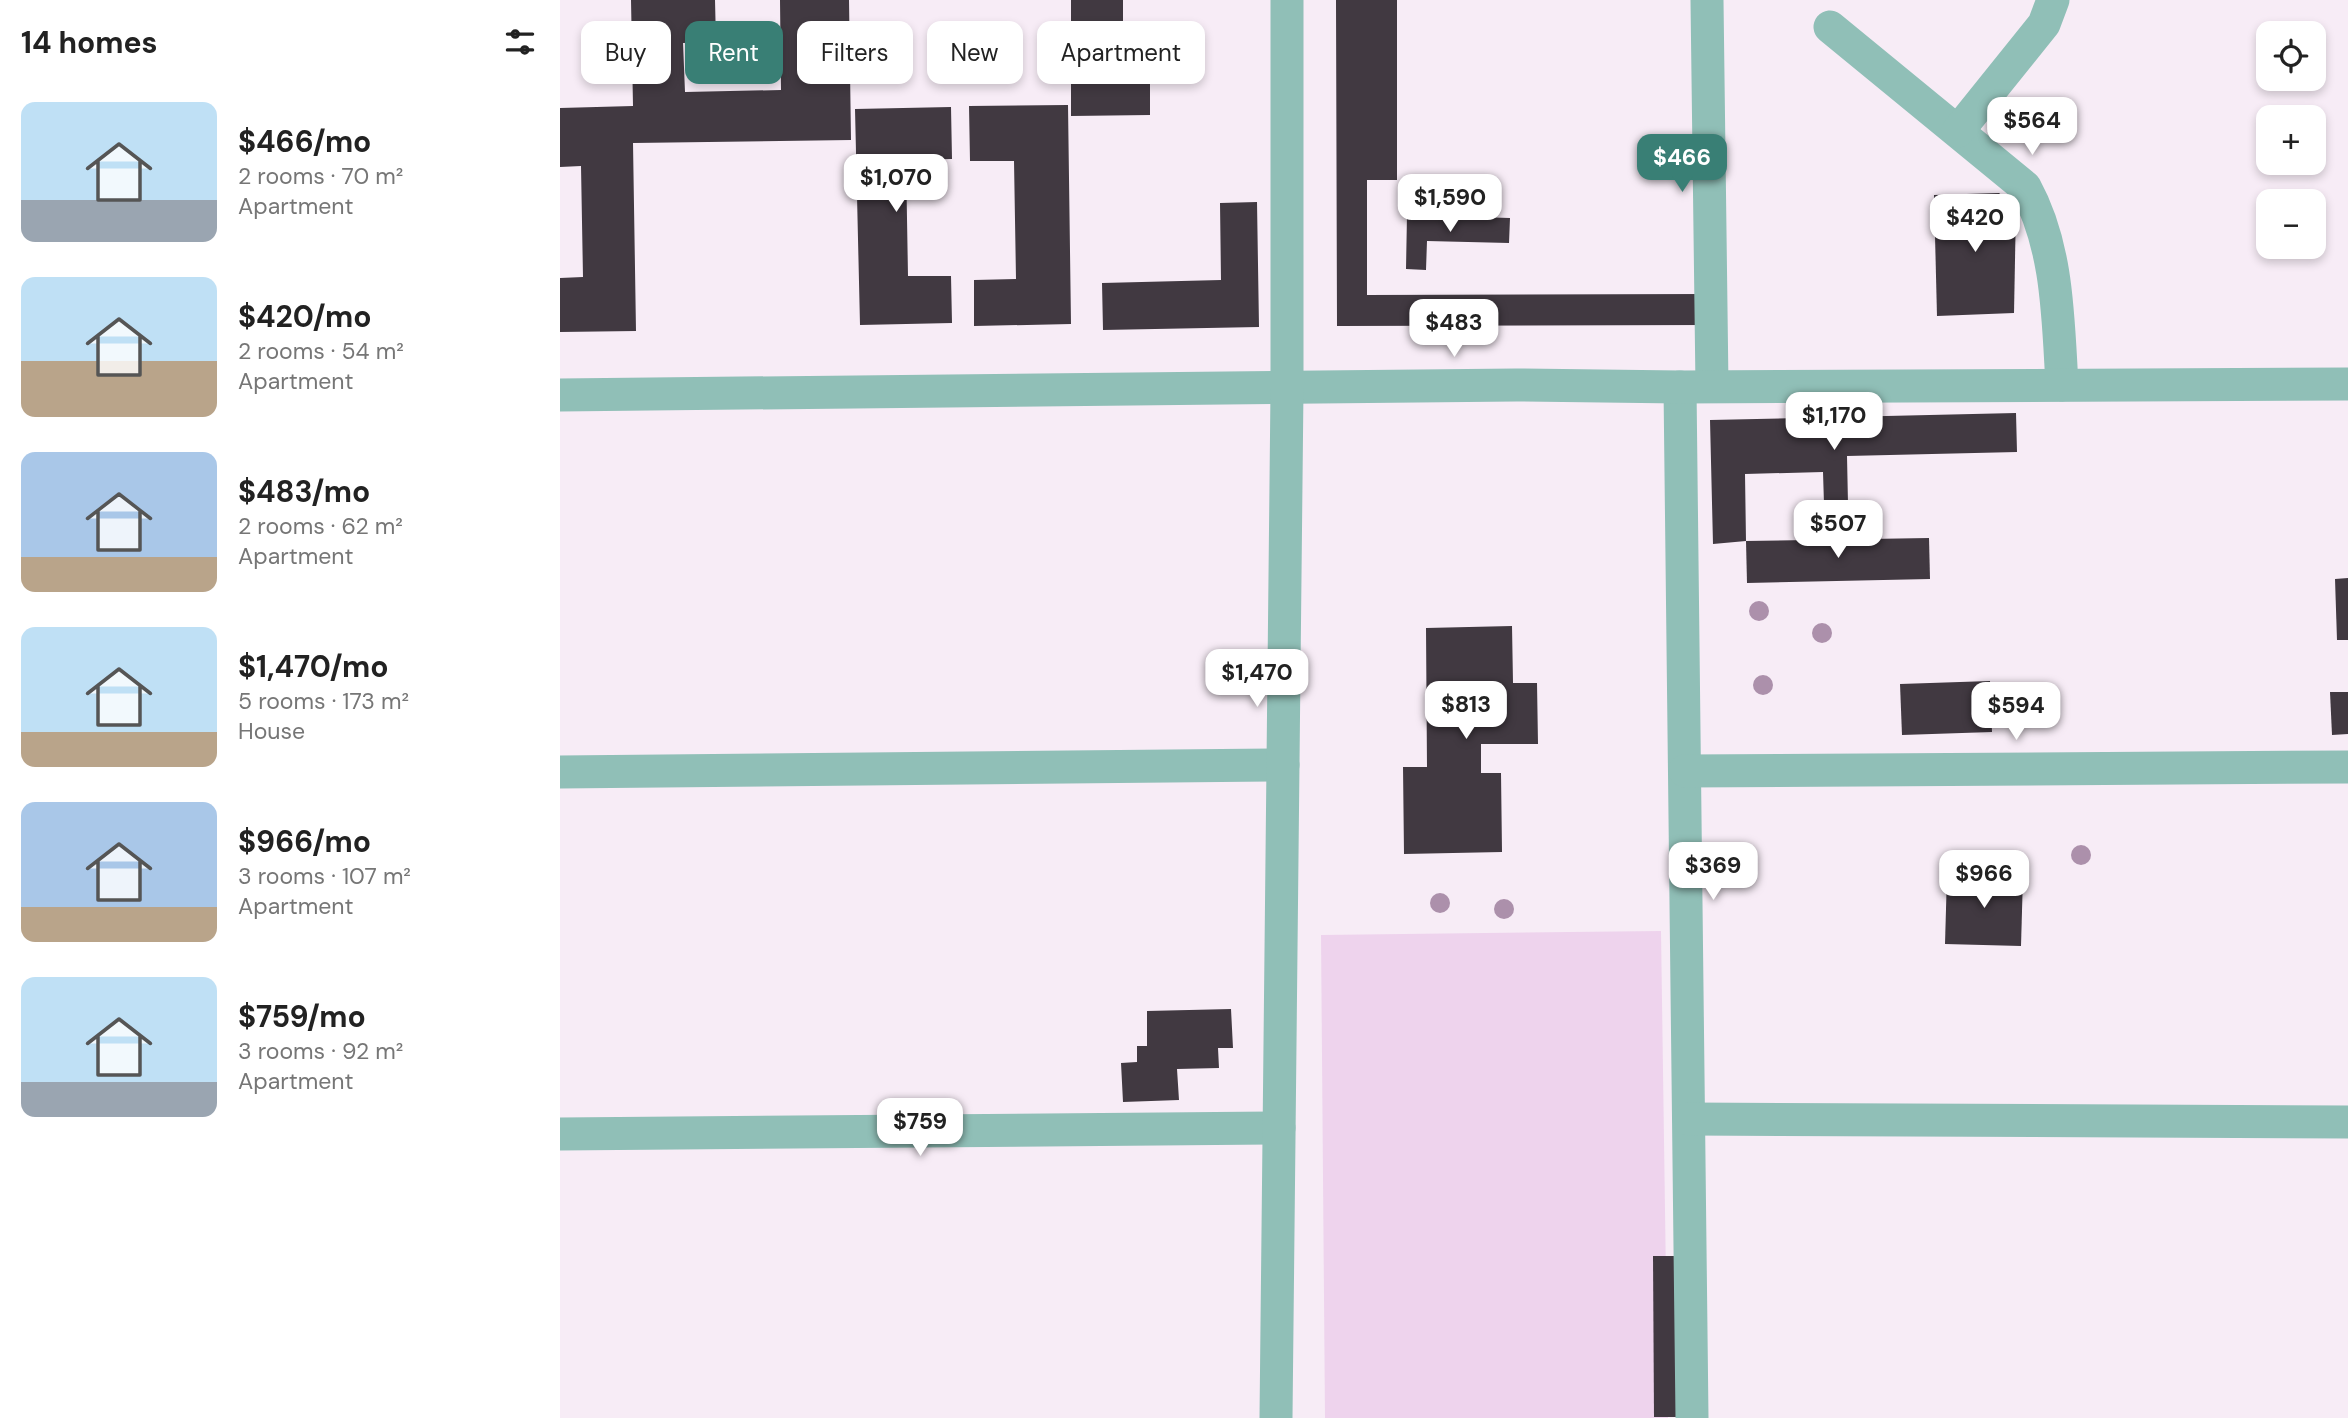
<!DOCTYPE html>
<meta charset="utf-8">
<style>
:root{--surface:#fff;--page:#f6f6f6;--text:#222;--muted:#767676;--accent:#397f75}
body{margin:0;font-family:"DM Sans",sans-serif;background:var(--page);color:var(--text);height:100vh;display:flex;flex-direction:column;font-size:26px;white-space:nowrap}
*{box-sizing:border-box;margin:0}
p{font-size:23px;color:var(--muted)}
.icon{flex:none;width:38px;height:38px;fill:none;stroke:currentColor;stroke-width:2;stroke-linecap:round;stroke-linejoin:round}
.map{position:relative;flex:1;overflow:hidden}
.side{display:flex;flex-direction:column;background:var(--surface);width:560px}
.side>*{flex:none}
.hud{position:absolute;left:21px;top:21px;width:665px;height:63px;display:flex;gap:14px}
.buttons{position:absolute;left:1696px;top:21px;display:grid;gap:14px}
.buttons a{display:grid;place-items:center;width:70px;height:70px;border-radius:14px;background:var(--surface);box-shadow:0 4px 10px #0003;font-size:35px}
.price{position:absolute;translate:-50% -60px;padding:0 16px;border-radius:14px;background:#fff;color:#222;font-size:23px;line-height:46px;filter:drop-shadow(0 2px 4px #0008)}
.price::after{content:'';position:absolute;left:50%;top:42px;width:21px;height:16px;margin-left:-10px;background:inherit;clip-path:polygon(0 0,100% 0,50% 100%)}
.price.on{background:var(--accent);color:#fff}
ul{padding:0;list-style:none}
li{display:flex;align-items:center;gap:21px;height:175px;padding:0 21px}
li span{display:grid;place-items:center;flex:none;width:196px;height:140px;border-radius:14px;color:#555}
li>.icon{margin-inline-start:auto}
span .icon{width:84px;height:84px;fill:#fffc;stroke-width:1}
li b{font-size:30px}
h2{display:flex;justify-content:space-between;align-items:center;height:84px;padding:0 21px;font-size:30px}
.pill{padding:0 24px;border-radius:14px;background:var(--surface);box-shadow:0 4px 10px #0003;font-size:24px;line-height:63px}
.pill.on{background:var(--accent);color:#fff}
main{display:flex;flex:1;min-height:0}
.map>svg:first-child{display:block}
.green{fill:#eed3ed}
.building{fill:#413941}
.lines{fill:none;stroke-linecap:round;stroke-linejoin:round}
.minor{stroke:#90bfb7;stroke-width:33}
.tree{fill:#ac90ab}
</style>
<main>
<section class="side">
<h2>14 homes<svg class="icon" aria-label="filters" viewBox="0 0 24 24"><path d="M4 7h16M4 17h16"/><circle cx="9" cy="7" r="2"/><circle cx="15" cy="17" r="2"/></svg></h2>
<ul>
<li><span style="background:linear-gradient(#bfe0f5 70%,#9aa5b1 0)"><svg class="icon" aria-label="home" viewBox="0 0 24 24"><path d="M3 11l9-7 9 7M6 9v11h12V9"/></svg></span><div><b>$466/mo</b><p>2 rooms · 70 m²</p><p>Apartment</p></div></li>
<li><span style="background:linear-gradient(#bfe0f5 60%,#b9a48a 0)"><svg class="icon" aria-label="home" viewBox="0 0 24 24"><path d="M3 11l9-7 9 7M6 9v11h12V9"/></svg></span><div><b>$420/mo</b><p>2 rooms · 54 m²</p><p>Apartment</p></div></li>
<li><span style="background:linear-gradient(#a9c7e8 75%,#b9a48a 0)"><svg class="icon" aria-label="home" viewBox="0 0 24 24"><path d="M3 11l9-7 9 7M6 9v11h12V9"/></svg></span><div><b>$483/mo</b><p>2 rooms · 62 m²</p><p>Apartment</p></div></li>
<li><span style="background:linear-gradient(#bfe0f5 75%,#b9a48a 0)"><svg class="icon" aria-label="home" viewBox="0 0 24 24"><path d="M3 11l9-7 9 7M6 9v11h12V9"/></svg></span><div><b>$1,470/mo</b><p>5 rooms · 173 m²</p><p>House</p></div></li>
<li><span style="background:linear-gradient(#a9c7e8 75%,#b9a48a 0)"><svg class="icon" aria-label="home" viewBox="0 0 24 24"><path d="M3 11l9-7 9 7M6 9v11h12V9"/></svg></span><div><b>$966/mo</b><p>3 rooms · 107 m²</p><p>Apartment</p></div></li>
<li><span style="background:linear-gradient(#bfe0f5 75%,#9aa5b1 0)"><svg class="icon" aria-label="home" viewBox="0 0 24 24"><path d="M3 11l9-7 9 7M6 9v11h12V9"/></svg></span><div><b>$759/mo</b><p>3 rooms · 92 m²</p><p>Apartment</p></div></li>
</ul>
</section>
<div class="map">
<svg width="1788" height="1418" viewBox="0 0 1788 1418">
<rect width="100%" height="100%" fill="#f7ecf6"/>
<!-- green -->
<polygon class="green" points="1101,931 1108,1418 765,1418 761,935"/>
<!-- building -->
<g class="building">
<polygon points="71,0 155,0 156,42 123,43 125,92 221,90 220,0 289,0 291,140 73,143 76,331 0,332 0,278 23,277 21,166 0,167 0,108 73,106"/>
<polygon points="511,0 563,0 563,67 590,67 590,115 511,116"/>
<polygon points="776,0 837,0 837,180 807,180 807,295 1147,294 1148,325 777,326"/>
<polygon points="508,105 511,324 414,326 414,280 456,279 454,161 410,161 409,106"/>
<polygon points="391,107 392,159 346,160 348,276 391,276 392,323 300,325 295,109"/>
<polygon points="1439,193 1456,207 1454,313 1377,316 1374,195"/>
<polygon points="697,202 699,327 543,330 542,283 661,280 660,203"/>
<polygon points="847,215 950,218 949,243 867,241 866,270 846,269"/>
<polygon points="1456,413 1457,452 1287,456 1288,504 1264,504 1263,472 1185,474 1186,541 1153,544 1150,420"/>
<polygon points="1369,538 1370,579 1187,583 1186,541"/>
<polygon points="1788,578 1788,640 1777,640 1775,579"/>
<polygon points="952,626 953,683 977,683 978,744 921,744 921,773 941,773 942,852 844,854 843,767 867,767 866,628"/>
<polygon points="1430,681 1432,732 1342,735 1340,684"/>
<polygon points="1770,692 1788,692 1788,734 1772,735"/>
<polygon points="1387,874 1463,876 1461,946 1385,944"/>
<polygon points="671,1009 673,1048 658,1048 659,1068 617,1069 619,1100 563,1102 561,1063 577,1062 577,1046 587,1046 587,1011"/>
<polygon points="1093,1256 1119,1256 1120,1417 1094,1417"/>
</g>
<g class="lines">
<!-- minor -->
<g class="minor">
<polyline points="1147,0 1152,386"/>
<path d="M1270 27 1465 187C1498 247 1498 318 1502 385"/>
<polyline points="1398,131 1484,24 1493,0"/>
<polyline points="1120,387 1132,1418"/>
<polyline points="0,395 956,385 1120,387 1788,384"/>
<polyline points="1125,771 1788,767"/>
<polyline points="0,772 723,765"/>
<polyline points="1129,1119 1788,1122"/>
<polyline points="0,1134 719,1128"/>
<polyline points="716,1418 727,389 727,0"/>
</g>
</g>
<!-- trees -->
<g class="tree">
<circle cx="1199" cy="611" r="10"/>
<circle cx="1262" cy="633" r="10"/>
<circle cx="1203" cy="685" r="10"/>
<circle cx="1521" cy="855" r="10"/>
<circle cx="880" cy="903" r="10"/>
<circle cx="944" cy="909" r="10"/>
</g>
</svg>
<div class="buttons">
<a><svg class="icon" aria-label="locate" viewBox="0 0 24 24"><circle cx="12" cy="12" r="6"/><path d="M12 2v4M12 18v4M2 12h4M18 12h4"/></svg></a>
<a>+</a>
<a>−</a>
</div>
<b class="price" style="left:1472px;top:157px">$564</b>
<b class="price on" style="left:1122px;top:194px">$466</b>
<b class="price" style="left:336px;top:214px">$1,070</b>
<b class="price" style="left:890px;top:234px">$1,590</b>
<b class="price" style="left:1415px;top:254px">$420</b>
<b class="price" style="left:894px;top:359px">$483</b>
<b class="price" style="left:1274px;top:452px">$1,170</b>
<b class="price" style="left:1278px;top:560px">$507</b>
<b class="price" style="left:697px;top:709px">$1,470</b>
<b class="price" style="left:906px;top:741px">$813</b>
<b class="price" style="left:1456px;top:742px">$594</b>
<b class="price" style="left:1153px;top:902px">$369</b>
<b class="price" style="left:1424px;top:910px">$966</b>
<b class="price" style="left:360px;top:1158px">$759</b>
<div class="hud">
<a class="pill">Buy</a>
<a class="pill on">Rent</a>
<a class="pill">Filters</a>
<a class="pill">New</a>
<a class="pill">Apartment</a>
</div>
</div>
</main>
